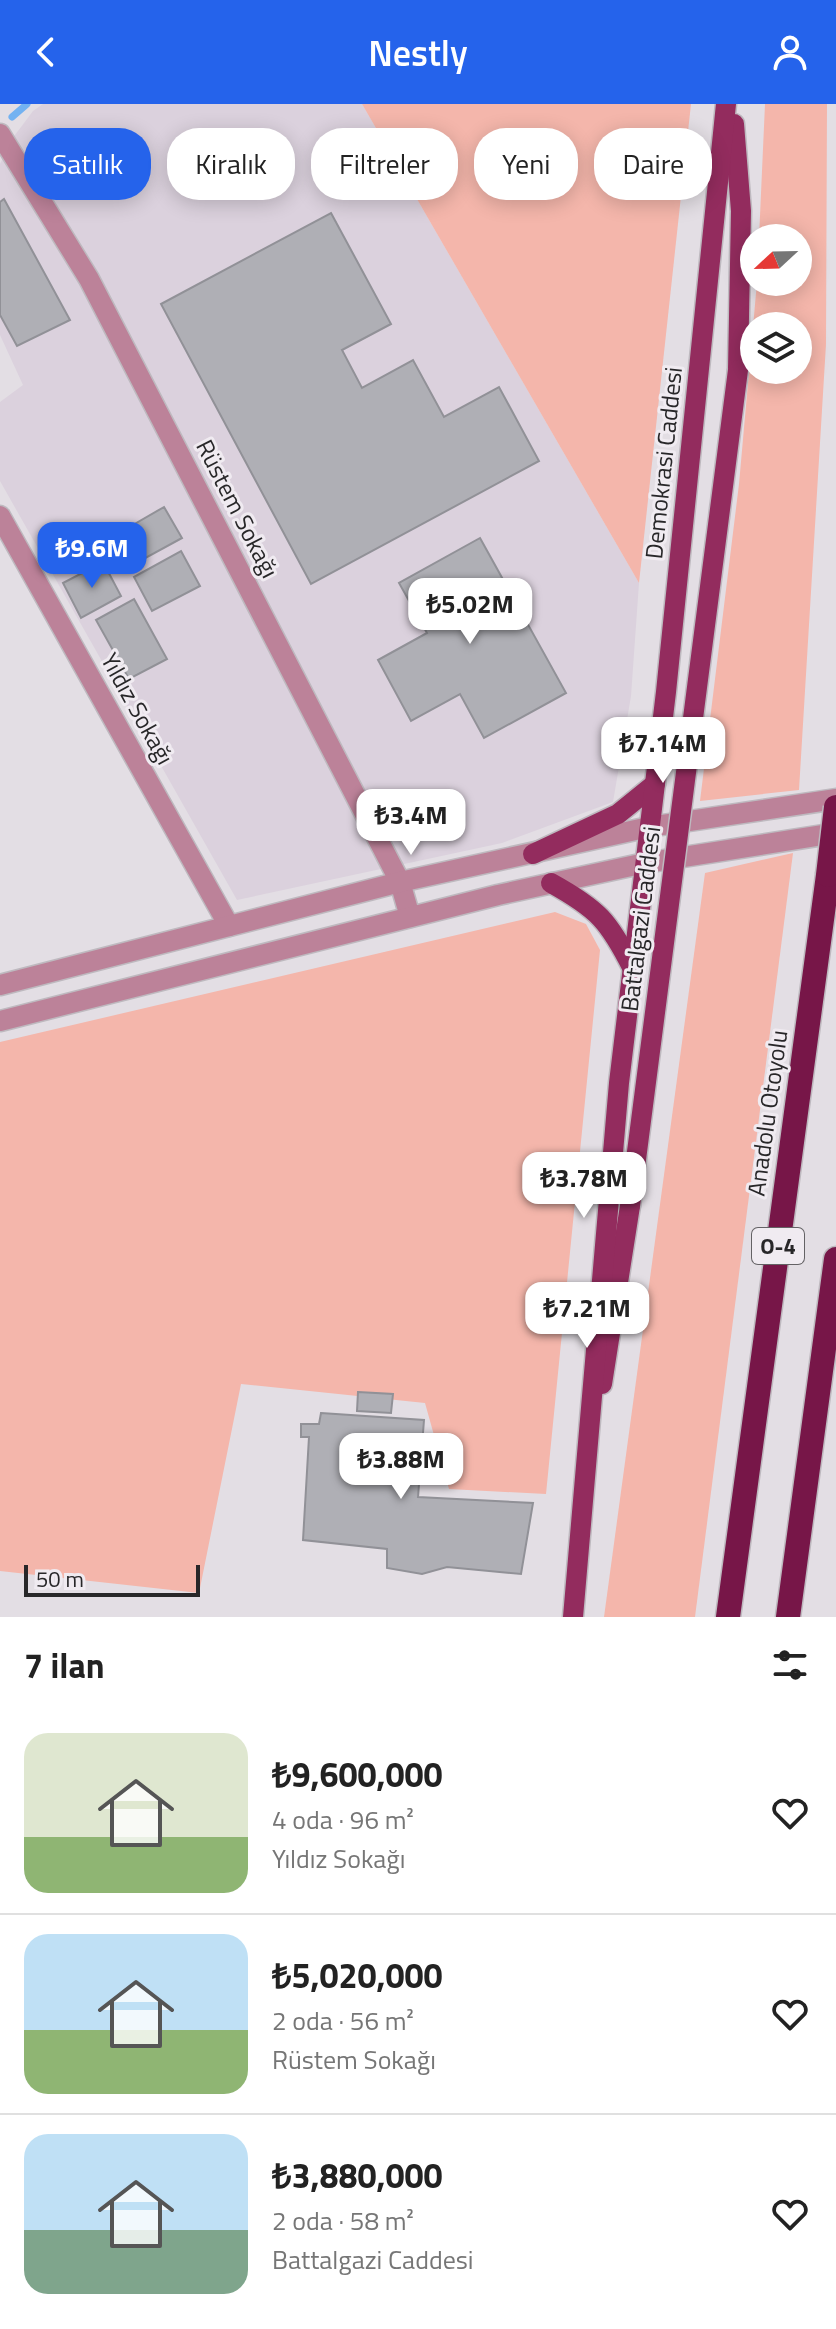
<!DOCTYPE html>
<html lang="tr">
<meta charset="utf-8">
<style>
:root{--surface:#fff;--page:#f2f2f2;--text:#222;--muted:#767676;--line:#e0e0e0;--accent:#2563eb}
body{margin:0;font-family:"Titillium Web",sans-serif;background:var(--page);color:var(--text);height:100vh;display:flex;flex-direction:column;font-size:30px;white-space:nowrap}
*{box-sizing:border-box;margin:0}
p{font-size:26px;color:var(--muted)}
.icon{flex:none;width:44px;height:44px;fill:none;stroke:currentColor;stroke-width:2;stroke-linecap:round;stroke-linejoin:round}
.map{position:relative;height:1513px;overflow:hidden}
.details{display:flex;flex-direction:column;background:var(--surface);flex:1}
.details>*{flex:none}
.guide{position:absolute;left:24px;top:24px;width:788px;height:72px;display:flex;gap:16px}
.needle{width:52px;rotate:248deg}
.tools{position:absolute;left:740px;top:120px;display:grid;gap:16px}
.tools a{display:grid;place-items:center;width:72px;height:72px;border-radius:50%;background:var(--surface);box-shadow:0 4px 20px #0003;font-size:40px}
.scale{position:absolute;left:24px;bottom:20px;width:176px;box-sizing:border-box;padding-left:8px;border:4px solid #282729;border-top:0;font-size:22px;line-height:28px;white-space:nowrap;color:#282729;-webkit-text-stroke:6px #f0ebf1;paint-order:stroke}
.price{position:absolute;translate:-50% -68px;padding:0 18px;border-radius:16px;background:#fff;color:#222;font-size:26px;line-height:52px;filter:drop-shadow(0 2px 4px #0008)}
.price::after{content:'';position:absolute;left:50%;top:48px;width:24px;height:18px;margin-left:-12px;background:inherit;clip-path:polygon(0 0,100% 0,50% 100%)}
.price.selected{background:var(--accent);color:#fff}
ul{padding:0;list-style:none}
li{display:flex;align-items:center;gap:24px;height:200px;padding:0 24px}
li+li{border-top:2px solid var(--line)}
li span{display:grid;place-items:center;flex:none;width:224px;height:160px;border-radius:24px;color:#555}
li>.icon{margin-inline-start:auto}
span .icon{width:96px;height:96px;fill:#fffc;stroke-width:1}
li b{font-size:34px}
h2{display:flex;justify-content:space-between;align-items:center;height:96px;padding:0 24px;font-size:34px}
.tag{padding:0 28px;border-radius:32px;background:var(--surface);box-shadow:0 4px 20px #0003;font-size:28px;line-height:72px}
.tag.selected{background:var(--accent);color:#fff}
header{display:flex;justify-content:space-between;align-items:center;height:104px;padding:0 24px;background:var(--accent);color:#fff;font-size:36px;font-weight:600}
.map>svg:first-child{display:block}
.built{fill:#dbd1dd}
.green{fill:#f4b6ab;fill-rule:evenodd}
.lines{fill:none;stroke-linecap:round;stroke-linejoin:round}
.stream{stroke:#73b2f1;stroke-width:7}
.building{fill:#afafb5;stroke:#919197;stroke-width:2}
.minor-casing{stroke:#beb9bf;stroke-width:23}
.major-casing{stroke:#beb9bf;stroke-width:23}
.highway-casing{stroke:#beb9bf;stroke-width:27}
.minor{stroke:#bc8299;stroke-width:20}
.major{stroke:#932c5e;stroke-width:20}
.highway{stroke:#771648;stroke-width:24}
.major-bridge-casing{stroke:#beb9bf;stroke-width:23;stroke-linecap:butt}
.highway-bridge-casing{stroke:#beb9bf;stroke-width:27;stroke-linecap:butt}
.major-bridge{stroke:#932c5e;stroke-width:20}
.highway-bridge{stroke:#771648;stroke-width:24}
.labels{text-anchor:middle;stroke-width:6;stroke-linejoin:round;paint-order:stroke}
.shield{fill:#f0ebf1;stroke:#646265;stroke-width:2}
.shield-label{font-size:22px;font-weight:bold;fill:#282729}
.street-label{font-size:24px;fill:#282729;stroke:#f0ebf1}
</style>
<header><svg class="icon" aria-label="back" viewBox="0 0 24 24"><path d="M15 5l-7 7 7 7"/></svg>Nestly<svg class="icon" aria-label="person" viewBox="0 0 24 24"><circle cx="12" cy="8" r="4"/><path d="M4 21q1-7 8-7t8 7"/></svg></header>
<div class="map">
<svg width="836" height="1513" viewBox="0 0 836 1513">
<rect width="100%" height="100%" fill="#e3dee4"/>
<!-- built -->
<polygon class="built" points="43,0 362,0 639,479 631,592 613,698 502,739 237,796 0,377 0,298 23,281 0,231 0,60 12,35 33,7"/>
<!-- green -->
<g class="green">
<polygon points="362,0 691,0 639,479"/>
<path d="M765 0H827L826 240 799 686 700 697 739 380 757 178H798V134H759ZM798 222V266H754V222Z"/>
<polygon points="793,749 695,1513 604,1513 705,769"/>
<polygon points="555,808 586,820 600,846 546,1390 449,1385 425,1299 241,1280 199,1489 0,1467 0,938"/>
</g>
<g class="lines">
<!-- stream -->
<polyline class="stream" points="12,13 27,0"/>
</g>
<!-- building -->
<g class="building">
<polygon points="4,95 70,216 17,242 0,211 0,98"/>
<polygon points="331,109 391,220 342,246 362,284 413,256 444,313 499,283 539,357 311,480 161,200"/>
<polygon points="164,403 182,434 129,463 112,433"/>
<polygon points="480,434 566,589 484,634 460,590 411,617 378,556 427,529 399,479"/>
<polygon points="181,447 200,482 152,507 134,473"/>
<polygon points="103,458 121,492 81,514 63,479"/>
<polygon points="134,495 167,555 129,575 96,516"/>
<polygon points="358,1288 393,1290 391,1309 357,1307"/>
<polygon points="321,1309 424,1316 418,1393 533,1399 521,1470 447,1463 422,1470 387,1464 387,1445 303,1436 309,1333 301,1333 301,1320 319,1320"/>
</g>
<g class="lines">
<defs>
<g id="minor">
<polyline points="0,30 89,175 400,778 410,813"/>
<polyline points="0,412 229,822"/>
<polyline points="0,881 400,778 649,723 836,695"/>
<polyline points="0,917 498,791 645,759 836,729"/>
</g>
<g id="major">
<polyline points="734,20 741,107 738,266"/>
<polyline points="533,750 618,710 655,680"/>
<path d="M551 779C598 805 609 817 633 865"/>
<polyline points="602,1280 630,1102"/>
<polyline points="573,1513 619,979 666,588 726,0"/>
</g>
<g id="highway">
<polyline points="728,1513 828,771"/>
<polyline points="788,1513 836,1155"/>
</g>
</defs>
<!-- minor casing -->
<use href="#minor" class="minor-casing"/>
<!-- major casing -->
<use href="#major" class="major-casing"/>
<!-- highway casing -->
<use href="#highway" class="highway-casing"/>
<!-- minor -->
<use href="#minor" class="minor"/>
<!-- major -->
<use href="#major" class="major"/>
<!-- highway -->
<use href="#highway" class="highway"/>
<defs>
<polyline id="major-bridge" points="630,1102 738,266"/>
<polyline id="highway-bridge" points="828,771 836,703"/>
</defs>
<!-- major-bridge casing -->
<use href="#major-bridge" class="major-bridge-casing"/>
<!-- highway-bridge casing -->
<use href="#highway-bridge" class="highway-bridge-casing"/>
<!-- major-bridge -->
<use href="#major-bridge" class="major-bridge"/>
<!-- highway-bridge -->
<use href="#highway-bridge" class="highway-bridge"/>
</g>
<g class="labels">
<!-- shield labels -->
<rect class="shield" x="752" y="1124" width="52" height="36" rx="6"/>
<g class="shield-label">
<text x="778" y="1150">O-4</text>
</g>
<!-- street labels -->
<g class="street-label">
<text transform="translate(664 359) rotate(-84)" y="8">Demokrasi Caddesi</text>
<text transform="translate(237 405) rotate(63)" y="8">Rüstem Sokağı</text>
<text transform="translate(137 605) rotate(61)" y="8">Yıldız Sokağı</text>
<text transform="translate(641 815) rotate(-83)" y="8">Battalgazi Caddesi</text>
<text transform="translate(768 1009) rotate(-82)" y="8">Anadolu Otoyolu</text>
</g>
</g>
</svg>
<div class="tools">
<a><svg class="needle" viewBox="-14 -14 28 28"><path d="M0-13l5 13h-10z" fill="#e53935"/><path d="M0 13l5-13h-10z" fill="#767676"/></svg></a>
<a><svg class="icon" aria-label="layers" viewBox="0 0 24 24"><path d="M12 4l9 5-9 5-9-5zM3 14l9 5 9-5"/></svg></a>
</div>
<div class="scale">50 m</div>
<b class="price selected" style="left:92px;top:486px">₺9.6M</b>
<b class="price" style="left:470px;top:542px">₺5.02M</b>
<b class="price" style="left:663px;top:681px">₺7.14M</b>
<b class="price" style="left:411px;top:753px">₺3.4M</b>
<b class="price" style="left:584px;top:1116px">₺3.78M</b>
<b class="price" style="left:587px;top:1246px">₺7.21M</b>
<b class="price" style="left:401px;top:1397px">₺3.88M</b>
<div class="guide">
<a class="tag selected">Satılık</a>
<a class="tag">Kiralık</a>
<a class="tag">Filtreler</a>
<a class="tag">Yeni</a>
<a class="tag">Daire</a>
</div>
</div>
<section class="details">
<h2>7 ilan<svg class="icon" aria-label="filters" viewBox="0 0 24 24"><path d="M4 7h16M4 17h16"/><circle cx="9" cy="7" r="2"/><circle cx="15" cy="17" r="2"/></svg></h2>
<ul>
<li><span style="background:linear-gradient(#dfe7d0 65%,#8fb573 0)"><svg class="icon" aria-label="home" viewBox="0 0 24 24"><path d="M3 11l9-7 9 7M6 9v11h12V9"/></svg></span><div><b>₺9,600,000</b><p>4 oda · 96 m²</p><p>Yıldız Sokağı</p></div><svg class="icon" aria-label="heart" viewBox="0 0 24 24"><path d="M12 20l-8-8c-3-5 5-10 8-4 3-6 11-1 8 4z"/></svg></li>
<li><span style="background:linear-gradient(#bfe0f5 60%,#8fb573 0)"><svg class="icon" aria-label="home" viewBox="0 0 24 24"><path d="M3 11l9-7 9 7M6 9v11h12V9"/></svg></span><div><b>₺5,020,000</b><p>2 oda · 56 m²</p><p>Rüstem Sokağı</p></div><svg class="icon" aria-label="heart" viewBox="0 0 24 24"><path d="M12 20l-8-8c-3-5 5-10 8-4 3-6 11-1 8 4z"/></svg></li>
<li><span style="background:linear-gradient(#bfe0f5 60%,#7fa58c 0)"><svg class="icon" aria-label="home" viewBox="0 0 24 24"><path d="M3 11l9-7 9 7M6 9v11h12V9"/></svg></span><div><b>₺3,880,000</b><p>2 oda · 58 m²</p><p>Battalgazi Caddesi</p></div><svg class="icon" aria-label="heart" viewBox="0 0 24 24"><path d="M12 20l-8-8c-3-5 5-10 8-4 3-6 11-1 8 4z"/></svg></li>
</ul>
</section>
